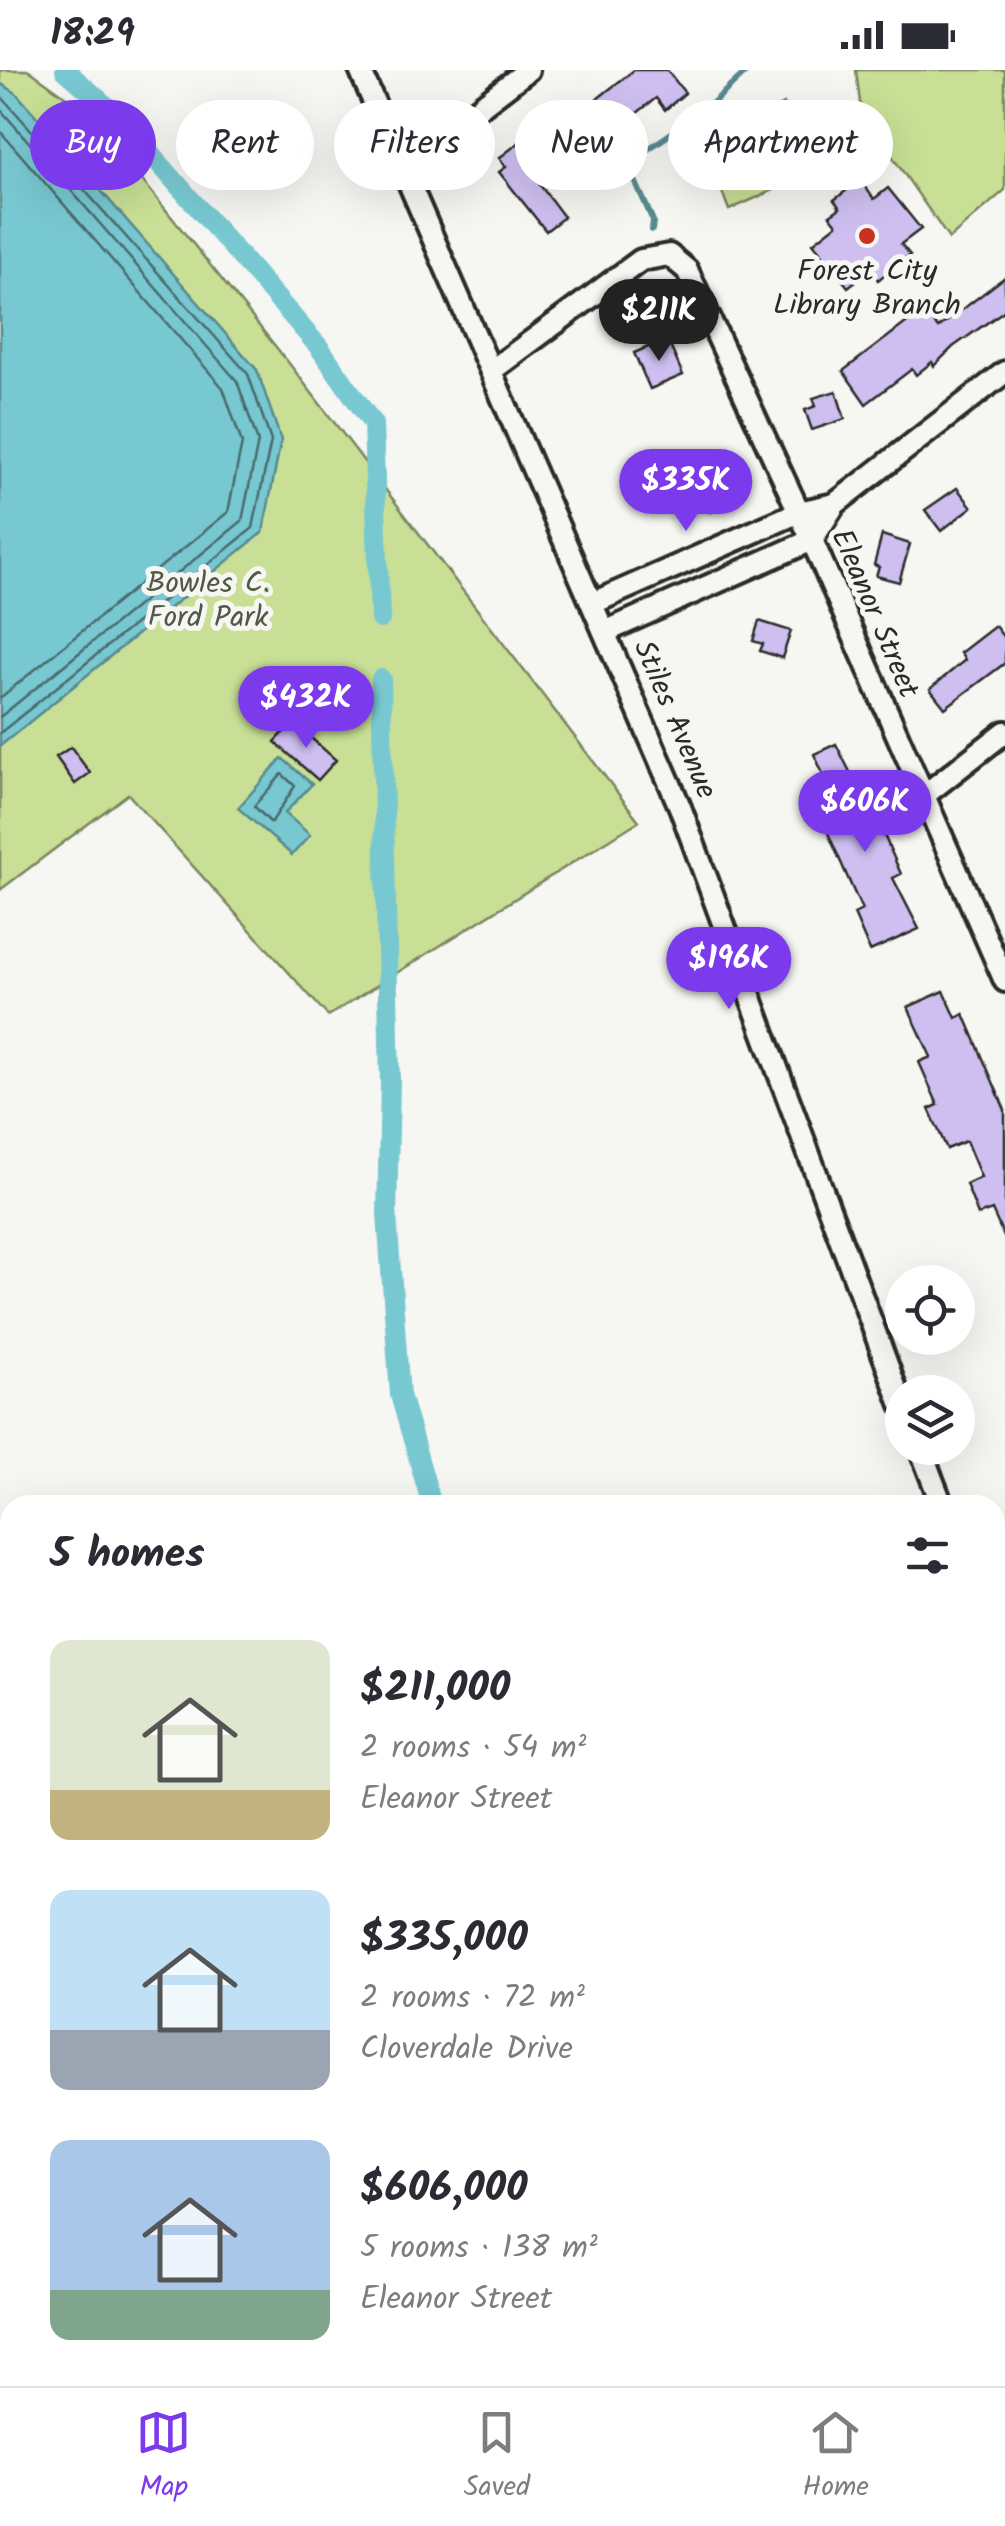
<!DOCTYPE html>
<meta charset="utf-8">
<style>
:root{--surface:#fff;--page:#f2f2f3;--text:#2b2b33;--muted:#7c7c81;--line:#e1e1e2;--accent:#7c3aed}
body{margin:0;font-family:Kalam,sans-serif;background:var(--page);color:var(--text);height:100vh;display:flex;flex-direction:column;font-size:38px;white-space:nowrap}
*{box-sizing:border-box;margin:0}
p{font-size:32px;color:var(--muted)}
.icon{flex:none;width:55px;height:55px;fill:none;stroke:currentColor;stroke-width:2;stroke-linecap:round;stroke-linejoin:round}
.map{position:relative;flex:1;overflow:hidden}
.sheet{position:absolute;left:0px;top:1425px;width:1005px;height:892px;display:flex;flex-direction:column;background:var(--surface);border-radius:30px 30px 0 0;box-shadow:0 10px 40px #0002}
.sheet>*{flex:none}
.top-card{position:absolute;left:30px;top:30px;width:945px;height:90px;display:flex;gap:20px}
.controls{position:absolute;left:885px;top:1195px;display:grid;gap:20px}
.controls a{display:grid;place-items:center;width:90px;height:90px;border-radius:50%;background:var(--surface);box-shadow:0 10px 40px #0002;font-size:50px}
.price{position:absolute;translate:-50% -85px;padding:0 22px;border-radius:35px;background:var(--accent);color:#fff;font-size:32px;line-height:65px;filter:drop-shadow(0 2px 5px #0008)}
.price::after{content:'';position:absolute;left:50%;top:60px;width:30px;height:22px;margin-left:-15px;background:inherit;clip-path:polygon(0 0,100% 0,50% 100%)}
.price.current{background:#222;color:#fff}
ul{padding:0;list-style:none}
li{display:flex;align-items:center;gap:30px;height:250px;padding:0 50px}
li span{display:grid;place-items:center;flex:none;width:280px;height:200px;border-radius:20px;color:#555}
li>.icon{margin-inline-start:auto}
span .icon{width:120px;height:120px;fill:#fffc;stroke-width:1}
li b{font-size:42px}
h2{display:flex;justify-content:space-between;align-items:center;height:120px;padding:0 50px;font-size:42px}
.pill{padding:0 35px;border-radius:45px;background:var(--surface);box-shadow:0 10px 40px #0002;font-size:35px;line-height:90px}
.pill.current{background:var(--accent);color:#fff}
.status{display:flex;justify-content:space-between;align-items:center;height:70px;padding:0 50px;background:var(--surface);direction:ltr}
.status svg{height:28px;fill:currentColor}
.tab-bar{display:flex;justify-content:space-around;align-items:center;height:140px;border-top:2px solid var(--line);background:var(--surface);font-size:28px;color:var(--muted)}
.tab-bar a{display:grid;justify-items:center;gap:5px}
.tab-bar .current{color:var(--accent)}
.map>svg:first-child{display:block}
.green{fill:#c8df95;stroke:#7a8560;stroke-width:2.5}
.water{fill:#78c8d1;stroke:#59898f;stroke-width:2.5}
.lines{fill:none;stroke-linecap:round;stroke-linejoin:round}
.shore{stroke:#4a6a6d;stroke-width:2.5}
.stream{stroke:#59898f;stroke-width:6}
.canal{stroke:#78c8d1;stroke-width:20}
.building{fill:#cebff0;stroke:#2b2b2b;stroke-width:2.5}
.minor-casing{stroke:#2b2b2b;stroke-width:28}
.highway-casing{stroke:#2b2b2b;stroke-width:38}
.minor{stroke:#f6f6f2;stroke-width:20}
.highway{stroke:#fbddab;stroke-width:30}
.highway-bridge-casing{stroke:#2b2b2b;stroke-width:38;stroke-linecap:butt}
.highway-bridge{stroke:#fbddab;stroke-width:30}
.poi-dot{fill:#c8321e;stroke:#f6f6f2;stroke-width:4}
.labels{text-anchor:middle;stroke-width:10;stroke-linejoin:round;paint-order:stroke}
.poi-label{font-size:30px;fill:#2b2b2b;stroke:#f6f6f2}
.park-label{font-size:30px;fill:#525846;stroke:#f6f6f2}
.street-label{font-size:30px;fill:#2b2b2b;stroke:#f6f6f2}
</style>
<div class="status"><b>18:29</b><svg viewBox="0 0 49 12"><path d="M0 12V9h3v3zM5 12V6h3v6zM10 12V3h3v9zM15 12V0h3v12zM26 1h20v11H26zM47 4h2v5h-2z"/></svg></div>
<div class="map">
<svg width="1005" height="2316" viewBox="0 0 1005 2316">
<rect width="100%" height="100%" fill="#f6f6f2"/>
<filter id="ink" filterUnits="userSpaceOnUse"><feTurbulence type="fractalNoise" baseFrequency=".01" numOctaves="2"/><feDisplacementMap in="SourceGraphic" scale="20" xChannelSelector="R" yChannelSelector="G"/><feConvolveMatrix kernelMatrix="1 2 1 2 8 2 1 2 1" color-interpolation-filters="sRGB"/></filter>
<g filter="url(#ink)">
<!-- green -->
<g class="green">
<polygon points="0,0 29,0 88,43 288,292 639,751 328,946 128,724 0,820"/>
<polygon points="856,0 1005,0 1005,120 949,169 861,41"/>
<polygon points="784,34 814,102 729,140 703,72"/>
</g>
<!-- water -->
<g class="water">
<polygon points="0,13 16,23 257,300 281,370 263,462 0,676"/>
<polygon points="282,688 312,714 285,743 310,765 292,785 238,738"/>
</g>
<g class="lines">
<!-- shore -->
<g class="shore">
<polyline points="0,25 248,304 271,371 253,458 0,663"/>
<polyline points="0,39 237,311 258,372 242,451 0,647"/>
<polyline points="0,61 223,318 242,373 228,442 0,628"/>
<polygon points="282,704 295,716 271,753 254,736"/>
</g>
<!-- stream -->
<g class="stream">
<polyline points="652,160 653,151 629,97 632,90 704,41 748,0"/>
<polyline points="995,1707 1005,1727"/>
<polyline points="995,1968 1005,1958"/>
<polyline points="702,2316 707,2308"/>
</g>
<!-- canal -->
<g class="canal">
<polyline points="65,0 119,47 319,277 373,354 380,549"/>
<polyline points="381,609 390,1013 387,1145 400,1325 432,1435"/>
</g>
</g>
<!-- building -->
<g class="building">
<polygon points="634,0 667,0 685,23 665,40 656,28 632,47 636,52 593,85 573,100 568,93 540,115 564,147 546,161 499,102 506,97 499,88 525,68 538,86 580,54 574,47"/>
<polygon points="860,110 874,129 888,118 921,159 901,174 910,185 878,210 870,200 848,217 813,173 837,154 830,145 840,138 834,130"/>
<polygon points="1005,207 1005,240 953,277 934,296 932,292 916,305 912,299 866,334 843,301 923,240 938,258"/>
<polygon points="667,269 683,305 650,319 634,283"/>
<polygon points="836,321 845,349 812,360 805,340 816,336 813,328"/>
<polygon points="696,398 719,404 711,442 686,436"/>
<polygon points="957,418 972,437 941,461 925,440"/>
<polygon points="882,465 910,474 899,512 876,506 879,497 874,495"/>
<polygon points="759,551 791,561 782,588 760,581 763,574 753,571"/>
<polygon points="995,556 1005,569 1005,593 945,638 930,619 965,590 960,583"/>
<polygon points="293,652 336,690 318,710 275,672"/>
<polygon points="836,674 862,726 869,723 873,732 880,729 886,743 879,746 880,756 901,804 893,808 919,859 870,881 854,844 862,840 820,745 838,737 814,684"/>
<polygon points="71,677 90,703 75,714 56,687"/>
<polygon points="944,921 956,948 964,944 1005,1040 1005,1169 992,1140 978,1145 966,1114 981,1107 966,1071 947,1079 929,1039 938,1035 919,992 931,987 908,937"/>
</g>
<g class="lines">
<defs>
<g id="minor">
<polyline points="360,0 680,737 902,1335"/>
<polyline points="399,90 455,56 528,0"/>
<polyline points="491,301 641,190 669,185 687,200 812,470 1005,911"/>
<polyline points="593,533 799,442 835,434"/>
<polyline points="607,561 812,470 835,434 1005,302"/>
<polyline points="922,727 1005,662"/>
<polyline points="920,1378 942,1435"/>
<polyline points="998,2316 1005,2311"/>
</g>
<g id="highway">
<polyline points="995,1776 1005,1766"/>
<polyline points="0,2173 10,2170"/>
<polyline points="0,2290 10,2288"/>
<polyline points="314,2316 318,2308"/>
<polyline points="545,2316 551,2308"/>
</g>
</defs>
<!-- minor casing -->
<use href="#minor" class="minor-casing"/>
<!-- highway casing -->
<use href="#highway" class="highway-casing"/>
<!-- minor -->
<use href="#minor" class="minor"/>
<!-- highway -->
<use href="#highway" class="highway"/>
<defs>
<polyline id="highway-bridge" points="995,1570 1005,1562"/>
</defs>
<!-- highway-bridge casing -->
<use href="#highway-bridge" class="highway-bridge-casing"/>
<!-- highway-bridge -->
<use href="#highway-bridge" class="highway-bridge"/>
</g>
</g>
<!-- markers -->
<circle class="poi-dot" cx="867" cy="166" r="10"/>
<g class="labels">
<!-- poi labels -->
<g class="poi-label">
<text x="867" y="210">Forest City<tspan x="867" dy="34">Library Branch</tspan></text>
</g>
<!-- park labels -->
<g class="park-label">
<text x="208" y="522">Bowles C.<tspan x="208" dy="34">Ford Park</tspan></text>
</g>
<!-- street labels -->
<g class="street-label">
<text transform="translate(876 543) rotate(67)" y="10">Eleanor Street</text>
<text transform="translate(676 649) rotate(67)" y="10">Stiles Avenue</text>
</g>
</g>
</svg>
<div class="controls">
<a><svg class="icon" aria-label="locate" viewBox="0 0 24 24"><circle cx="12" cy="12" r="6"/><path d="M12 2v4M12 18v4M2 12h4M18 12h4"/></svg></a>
<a><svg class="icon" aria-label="layers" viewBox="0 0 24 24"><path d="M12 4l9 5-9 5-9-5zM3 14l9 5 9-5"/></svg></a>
</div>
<b class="price current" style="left:659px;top:294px">$211K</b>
<b class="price" style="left:686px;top:464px">$335K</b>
<b class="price" style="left:306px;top:681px">$432K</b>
<b class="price" style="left:865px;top:785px">$606K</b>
<b class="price" style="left:729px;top:942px">$196K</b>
<div class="top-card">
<a class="pill current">Buy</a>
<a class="pill">Rent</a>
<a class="pill">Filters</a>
<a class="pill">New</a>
<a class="pill">Apartment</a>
</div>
<section class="sheet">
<h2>5 homes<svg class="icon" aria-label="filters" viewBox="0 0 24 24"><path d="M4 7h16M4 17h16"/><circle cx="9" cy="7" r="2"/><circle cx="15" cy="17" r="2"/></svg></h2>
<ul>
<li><span style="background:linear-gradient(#dfe7d0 75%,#c2b280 0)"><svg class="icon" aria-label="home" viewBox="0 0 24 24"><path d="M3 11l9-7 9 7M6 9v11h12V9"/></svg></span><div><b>$211,000</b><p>2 rooms · 54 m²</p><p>Eleanor Street</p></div></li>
<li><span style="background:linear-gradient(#bfe0f5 70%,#9aa5b1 0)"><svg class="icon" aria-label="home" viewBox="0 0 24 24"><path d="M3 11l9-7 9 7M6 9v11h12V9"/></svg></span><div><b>$335,000</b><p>2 rooms · 72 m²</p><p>Cloverdale Drive</p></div></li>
<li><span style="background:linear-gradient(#a9c7e8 75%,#7fa58c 0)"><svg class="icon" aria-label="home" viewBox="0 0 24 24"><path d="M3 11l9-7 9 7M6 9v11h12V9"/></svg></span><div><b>$606,000</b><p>5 rooms · 138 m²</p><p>Eleanor Street</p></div></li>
</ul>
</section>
</div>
<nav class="tab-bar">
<a class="current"><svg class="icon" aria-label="map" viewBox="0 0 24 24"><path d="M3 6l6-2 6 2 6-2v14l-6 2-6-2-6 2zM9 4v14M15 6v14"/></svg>Map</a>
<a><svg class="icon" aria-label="saved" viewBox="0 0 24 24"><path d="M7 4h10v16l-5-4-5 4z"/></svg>Saved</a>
<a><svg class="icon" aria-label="home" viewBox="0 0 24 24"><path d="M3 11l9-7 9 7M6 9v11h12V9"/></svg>Home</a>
</nav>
